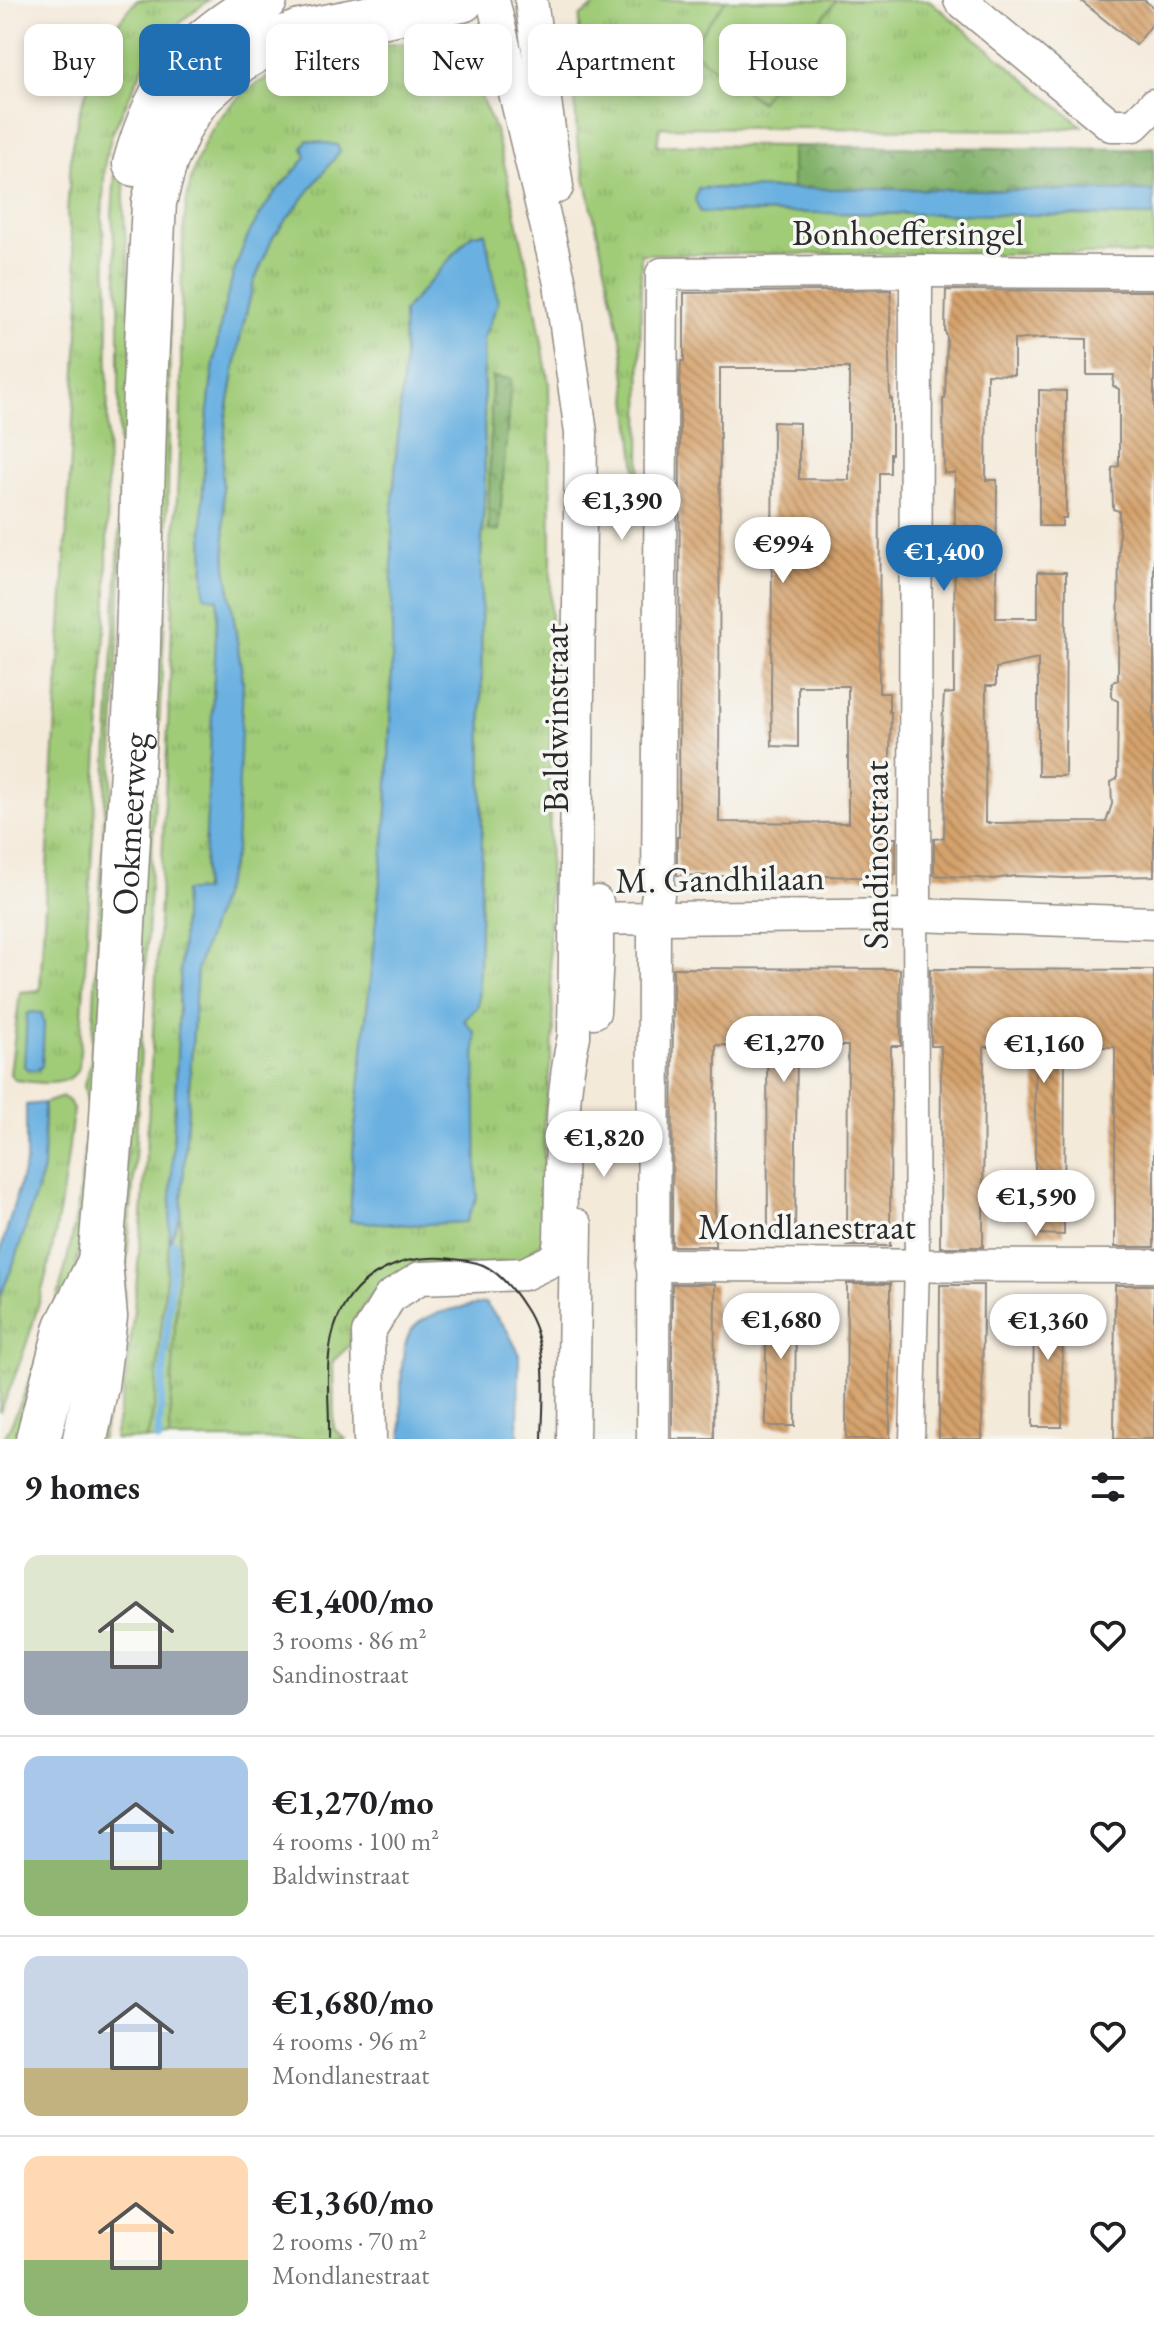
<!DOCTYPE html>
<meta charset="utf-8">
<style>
:root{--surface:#fff;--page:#f6f6f6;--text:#202124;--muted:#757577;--line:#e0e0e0;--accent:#1f6fb2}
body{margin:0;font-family:"EB Garamond",serif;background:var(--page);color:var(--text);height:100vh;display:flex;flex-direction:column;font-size:30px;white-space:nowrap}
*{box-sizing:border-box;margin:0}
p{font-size:26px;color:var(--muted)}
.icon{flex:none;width:44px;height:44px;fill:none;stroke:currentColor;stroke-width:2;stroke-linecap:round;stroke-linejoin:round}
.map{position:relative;height:1439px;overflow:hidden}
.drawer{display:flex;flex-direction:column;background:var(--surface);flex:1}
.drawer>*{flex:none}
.guide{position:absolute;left:24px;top:24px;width:1106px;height:72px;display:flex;gap:16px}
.price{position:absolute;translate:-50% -68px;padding:0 18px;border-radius:28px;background:#fff;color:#222;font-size:26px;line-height:52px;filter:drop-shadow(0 2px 4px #0008)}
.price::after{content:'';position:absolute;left:50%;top:48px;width:24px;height:18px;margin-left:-12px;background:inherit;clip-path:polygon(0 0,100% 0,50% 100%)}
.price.current{background:var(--accent);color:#fff}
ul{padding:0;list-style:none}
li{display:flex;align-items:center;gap:24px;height:200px;padding:0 24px}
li+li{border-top:2px solid var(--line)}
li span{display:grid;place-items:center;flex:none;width:224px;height:160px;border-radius:16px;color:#555}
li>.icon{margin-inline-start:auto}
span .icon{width:96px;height:96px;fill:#fffc;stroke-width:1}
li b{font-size:34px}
h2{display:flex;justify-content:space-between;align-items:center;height:96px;padding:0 24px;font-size:34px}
.chip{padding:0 28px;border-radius:16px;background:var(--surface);box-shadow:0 4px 12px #0003;font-size:28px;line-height:72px}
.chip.current{background:var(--accent);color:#fff}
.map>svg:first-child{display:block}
.grass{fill:url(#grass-tufts);stroke:#667c52;stroke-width:2;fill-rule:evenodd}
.forest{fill:url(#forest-crowns);stroke:#566e4a;stroke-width:2}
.wetland{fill:url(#wetland-marsh);stroke:#667c52;stroke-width:2}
.park{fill:#a0cc78;stroke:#667c52;stroke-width:2}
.water{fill:#6ab1e1;stroke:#4a6e86;stroke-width:2}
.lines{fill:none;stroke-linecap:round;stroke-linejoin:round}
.stream{stroke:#6ab1e1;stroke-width:8}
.building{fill:url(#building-back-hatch);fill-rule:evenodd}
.pedestrian-casing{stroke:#908a82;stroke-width:27}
.minor-casing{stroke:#908a82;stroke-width:35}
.secondary-casing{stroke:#908a82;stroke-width:47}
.pedestrian{stroke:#fff;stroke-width:24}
.minor{stroke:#fff;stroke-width:32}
.secondary{stroke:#fff;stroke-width:44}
.tram{stroke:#2b2b2b;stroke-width:2}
.labels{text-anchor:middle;stroke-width:7;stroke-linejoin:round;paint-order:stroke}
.street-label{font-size:36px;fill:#2b2b2b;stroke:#f6f6f2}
</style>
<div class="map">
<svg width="1154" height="1439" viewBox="0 0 1154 1439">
<defs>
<pattern id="grass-tufts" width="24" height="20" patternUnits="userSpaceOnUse" patternTransform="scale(2)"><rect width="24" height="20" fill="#a0cc78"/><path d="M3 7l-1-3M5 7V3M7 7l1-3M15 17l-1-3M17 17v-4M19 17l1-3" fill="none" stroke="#8aaf68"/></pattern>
<pattern id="forest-crowns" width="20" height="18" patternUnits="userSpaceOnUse" patternTransform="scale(2)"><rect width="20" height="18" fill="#80b068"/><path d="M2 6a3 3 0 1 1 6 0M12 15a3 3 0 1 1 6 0" fill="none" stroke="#698f56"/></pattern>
<pattern id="wetland-marsh" width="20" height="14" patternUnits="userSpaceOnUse" patternTransform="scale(2)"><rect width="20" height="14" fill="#a0cc78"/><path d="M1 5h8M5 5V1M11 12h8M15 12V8" fill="none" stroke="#8aaf68"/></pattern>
<pattern id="building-back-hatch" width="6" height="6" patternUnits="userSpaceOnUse" patternTransform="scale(2)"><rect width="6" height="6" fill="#d5a26c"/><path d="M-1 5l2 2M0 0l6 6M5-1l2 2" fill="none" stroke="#ad8459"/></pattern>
</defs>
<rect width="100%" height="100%" fill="#f6f6f2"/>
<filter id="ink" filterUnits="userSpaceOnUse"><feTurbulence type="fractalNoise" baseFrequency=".0125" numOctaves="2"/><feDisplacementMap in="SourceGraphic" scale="16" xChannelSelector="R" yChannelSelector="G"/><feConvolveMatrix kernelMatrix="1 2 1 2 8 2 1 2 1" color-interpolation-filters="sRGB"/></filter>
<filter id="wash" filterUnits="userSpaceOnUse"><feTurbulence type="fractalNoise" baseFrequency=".006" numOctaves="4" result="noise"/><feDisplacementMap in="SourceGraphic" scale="32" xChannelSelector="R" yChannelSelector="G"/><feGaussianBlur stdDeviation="1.8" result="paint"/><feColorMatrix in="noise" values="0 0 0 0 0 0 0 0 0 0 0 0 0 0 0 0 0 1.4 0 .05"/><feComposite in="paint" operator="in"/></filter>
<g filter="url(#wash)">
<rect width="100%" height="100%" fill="#f4eada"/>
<!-- grass -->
<g class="grass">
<path d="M137 0H209L185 18 145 63 112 134 105 161 102 219 108 288 107 600 79 1068C67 1090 36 1082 15 1080L10 1074 20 992 40 990 80 300 79 280 67 214 72 145 80 109 97 64 117 24Z"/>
<polygon points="604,0 929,0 1082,126 1051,130 660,127 657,145 792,146 792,189 699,189 700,212 1154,216 1154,254 641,254 640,482 636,471 622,343 577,141 575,95 580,16"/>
<path d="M438 12 437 27 431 31C330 38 215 53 182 167 176 187 174 207 171 227L167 579 134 1175 120 1343 102 1439H95L108 1364 115 1310 125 1184 156 527 161 242C166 162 187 99 260 56 286 41 318 35 347 29 377 22 407 15 438 12Z"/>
<path d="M440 41 449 44 456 52 476 85 494 127 507 175 534 297 549 384 551 547 549 943 554 1032 544 1120V1233L541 1243 522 1260 404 1272 383 1282 369 1298 356 1317 351 1344 333 1361 334 1429 346 1439H169L181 1215 197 969 210 926 243 681 226 566 222 471 226 418 241 333 254 282 273 237 340 151 303 147 306 157C297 170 284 181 274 194 266 205 258 218 252 230 215 301 205 418 203 498 202 531 205 563 204 596L218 598 203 892H184L169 1243 154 1408 147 1439H114C119 1411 126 1382 129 1353 142 1246 147 1138 153 1030 163 859 170 688 176 517 178 473 181 428 181 383 181 346 181 309 182 272 183 222 185 172 213 128 260 54 360 44 440 41ZM484 232 498 303 483 339 485 482 481 559 482 846 478 1006 464 1020 350 1221 354 1139 387 811 392 671V512L404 359 403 312 471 235Z"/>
<path d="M116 159 126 162C122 200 124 225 128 262 130 291 130 321 131 350L95 1154 75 1277 18 1435 16 1439H4C39 1367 63 1290 77 1211 82 1181 84 1150 88 1119V1105L84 1085 91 1061 119 540V304L112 214Z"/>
<path d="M63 1097 69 1101 73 1109C63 1214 43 1315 0 1412V1297L17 1255 43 1169 44 1103Z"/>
</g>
<!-- forest -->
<g class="forest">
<polygon points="792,146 1128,149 1154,147 1154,191 792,189"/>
<polygon points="492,377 511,379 499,531 488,530"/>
</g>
<!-- wetland -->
<polygon class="wetland" points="181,1215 169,1439 147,1439 154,1408 169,1243"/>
<!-- park -->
<polygon class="park" points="726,0 836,0 760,102 689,49"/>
<!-- water -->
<g class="water">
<path d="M307 140 337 145 340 151 273 237 254 282 241 333 226 418 222 471 226 566 243 681 236 851 197 969 181 1215 169 1243 184 891H203L218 599 204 596C205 564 202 531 203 499 205 419 215 301 251 230 258 218 266 205 274 194 284 181 297 171 306 157L303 147Z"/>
<polygon points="698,188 1154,191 1154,216 700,212 695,200"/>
<polygon points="485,232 498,303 483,339 485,482 481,559 482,846 478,1006 464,1020 475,1033 477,1197 466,1222 410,1225 350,1221 354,1139 387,811 392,671 392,512 404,359 403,312 471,235"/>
<polygon points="32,1012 42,1013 44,1024 42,1066 37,1070 27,1069 24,1066 27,1014"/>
<polygon points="44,1103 43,1169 17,1255 0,1297 0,1254 26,1161 26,1105"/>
<path d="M485 1303 507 1330 519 1353 518 1439H402C402 1413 396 1344 414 1327 431 1310 463 1308 485 1303Z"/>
</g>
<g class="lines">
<!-- stream -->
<polyline class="stream" points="158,1439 174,1243"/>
</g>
<g id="blocks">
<!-- building -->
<g class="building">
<polygon points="1080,0 1144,0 1154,8 1154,22 1136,45"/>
<path d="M891 290 889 356 890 399H892V454H890V473H880L879 693H889V712H891L888 838H896V875H878V878L827 876 798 878 677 875V837H679L680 387 681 361H684V293ZM720 368H849V480L799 479V423L773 422 771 698 772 746 798 747V686H848V823L719 822Z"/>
<path d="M946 290 1154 291V876L1066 878 1016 876 992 879 934 875V839L944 838 945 786 941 744 944 694 954 693 955 473H944L943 399H945L947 338 945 331ZM1043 338 1087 339V375H1114L1113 386 1119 389V466L1112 468 1113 509 1119 511 1118 680 1112 682V698L1118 701 1117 779 1111 782 1112 804 1106 822 985 823 986 686H996V668L1038 659V776H1065L1066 572H1038V618H996L997 480H986L987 374 1014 375V340Z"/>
<polygon points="1039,390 1066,391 1066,518 1062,518 1062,526 1039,526"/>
<polygon points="673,968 900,969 901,1046 891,1046 890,1246 847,1246 848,1046 797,1046 795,1234 768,1233 767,1046 716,1045 715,1246 672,1246"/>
<polygon points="930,969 1154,970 1154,1247 1115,1247 1115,1047 1065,1047 1064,1235 1035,1234 1035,1047 984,1047 983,1247 940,1247 941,1046 931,1046"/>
<polygon points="672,1284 715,1284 714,1439 672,1439"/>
<polygon points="847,1284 890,1284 890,1439 846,1439"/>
<polygon points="940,1285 983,1285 982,1439 939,1439"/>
<polygon points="1115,1285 1154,1285 1154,1439 1114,1439"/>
<polygon points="766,1297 796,1297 795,1426 766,1426"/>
<polygon points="1034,1298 1063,1298 1062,1427 1033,1427"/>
</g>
</g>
</g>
<g filter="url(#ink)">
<use href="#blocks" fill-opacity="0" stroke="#908a82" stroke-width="2"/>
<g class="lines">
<defs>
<polyline id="pedestrian" points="912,1439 917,1266 915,915"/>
<g id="minor">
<polyline points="531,0 557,187"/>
<polyline points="960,0 1111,125 1134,125 1154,105"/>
<polyline points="915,915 916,271"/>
<polyline points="577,919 915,915 1154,923"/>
<polyline points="594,1012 597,955 597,902"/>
<polyline points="652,1265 1154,1266"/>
<path d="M370 1439 368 1333 390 1297 420 1278 524 1274 551 1261 558 1253 560 1239C562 1171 559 1102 574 1036L581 433 560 283 493 0"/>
<polyline points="573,1439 576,1225"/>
<polyline points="653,1439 654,919 658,895 662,274 916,271 1154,272"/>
</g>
<g id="secondary">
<path d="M135 164C158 81 190 41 265 0"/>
<polyline points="38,1439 67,1327 100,1262"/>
<path id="s1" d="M85 1439 96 1386 105 1317 100 1262 111 1135 137 681 145 386 154 202 165 162 180 126 197 99 238 61 260 48 300 32 462 0"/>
</g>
</defs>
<!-- pedestrian casing -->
<use href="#pedestrian" class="pedestrian-casing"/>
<!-- minor casing -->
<use href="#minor" class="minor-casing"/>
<!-- secondary casing -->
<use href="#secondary" class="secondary-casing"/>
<!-- pedestrian -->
<use href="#pedestrian" class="pedestrian"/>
<!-- minor -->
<use href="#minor" class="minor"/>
<!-- secondary -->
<use href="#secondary" class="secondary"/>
<!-- tram -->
<path class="tram" d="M329 1439C330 1399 322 1356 338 1318 358 1272 405 1253 453 1259 463 1260 473 1261 483 1265 500 1273 515 1292 525 1308 550 1346 543 1396 542 1439"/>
</g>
</g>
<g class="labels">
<!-- street labels -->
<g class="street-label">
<text x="908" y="245">Bonhoeffersingel</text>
<text transform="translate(555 718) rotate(-90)" y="13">Baldwinstraat</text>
<text dy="13" stroke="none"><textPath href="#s1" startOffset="618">Ookmeerweg</textPath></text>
<text transform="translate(875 855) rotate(-90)" y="13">Sandinostraat</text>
<text transform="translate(720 878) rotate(-1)" y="13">M. Gandhilaan</text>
<text x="807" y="1239">Mondlanestraat</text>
</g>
</g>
</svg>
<b class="price" style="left:622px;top:542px">€1,390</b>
<b class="price" style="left:783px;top:585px">€994</b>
<b class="price current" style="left:944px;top:593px">€1,400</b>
<b class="price" style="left:784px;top:1084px">€1,270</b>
<b class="price" style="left:1044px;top:1085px">€1,160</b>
<b class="price" style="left:604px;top:1179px">€1,820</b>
<b class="price" style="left:1036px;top:1238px">€1,590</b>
<b class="price" style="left:781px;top:1361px">€1,680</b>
<b class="price" style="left:1048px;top:1362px">€1,360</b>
<div class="guide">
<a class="chip">Buy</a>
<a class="chip current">Rent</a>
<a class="chip">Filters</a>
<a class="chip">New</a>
<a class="chip">Apartment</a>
<a class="chip">House</a>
</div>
</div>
<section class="drawer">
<h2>9 homes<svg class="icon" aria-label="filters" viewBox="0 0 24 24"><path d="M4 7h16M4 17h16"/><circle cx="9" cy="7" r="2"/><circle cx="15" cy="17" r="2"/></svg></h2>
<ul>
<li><span style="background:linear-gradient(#dfe7d0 60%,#9aa5b1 0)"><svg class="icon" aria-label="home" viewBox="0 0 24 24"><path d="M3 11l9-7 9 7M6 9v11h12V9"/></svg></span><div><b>€1,400/mo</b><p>3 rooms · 86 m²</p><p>Sandinostraat</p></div><svg class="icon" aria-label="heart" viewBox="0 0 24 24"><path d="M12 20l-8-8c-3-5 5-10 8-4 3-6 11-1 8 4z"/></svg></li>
<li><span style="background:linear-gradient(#a9c7e8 65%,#8fb573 0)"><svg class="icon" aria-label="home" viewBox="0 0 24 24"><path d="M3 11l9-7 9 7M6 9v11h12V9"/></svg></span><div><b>€1,270/mo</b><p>4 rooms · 100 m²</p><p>Baldwinstraat</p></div><svg class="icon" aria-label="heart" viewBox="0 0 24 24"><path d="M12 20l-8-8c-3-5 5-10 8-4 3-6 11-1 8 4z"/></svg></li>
<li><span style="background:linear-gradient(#c9d6e8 70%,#c2b280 0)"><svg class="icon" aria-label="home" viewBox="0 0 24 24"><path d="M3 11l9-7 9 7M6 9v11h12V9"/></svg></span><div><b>€1,680/mo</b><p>4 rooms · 96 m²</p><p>Mondlanestraat</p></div><svg class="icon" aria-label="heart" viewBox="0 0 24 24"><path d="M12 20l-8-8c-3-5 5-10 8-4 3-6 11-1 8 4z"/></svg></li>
<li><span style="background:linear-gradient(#ffd9b3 65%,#8fb573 0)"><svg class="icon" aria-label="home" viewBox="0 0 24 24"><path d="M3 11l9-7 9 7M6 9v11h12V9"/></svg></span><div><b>€1,360/mo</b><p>2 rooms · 70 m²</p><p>Mondlanestraat</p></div><svg class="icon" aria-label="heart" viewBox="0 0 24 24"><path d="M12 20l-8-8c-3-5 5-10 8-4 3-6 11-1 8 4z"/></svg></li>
</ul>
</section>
